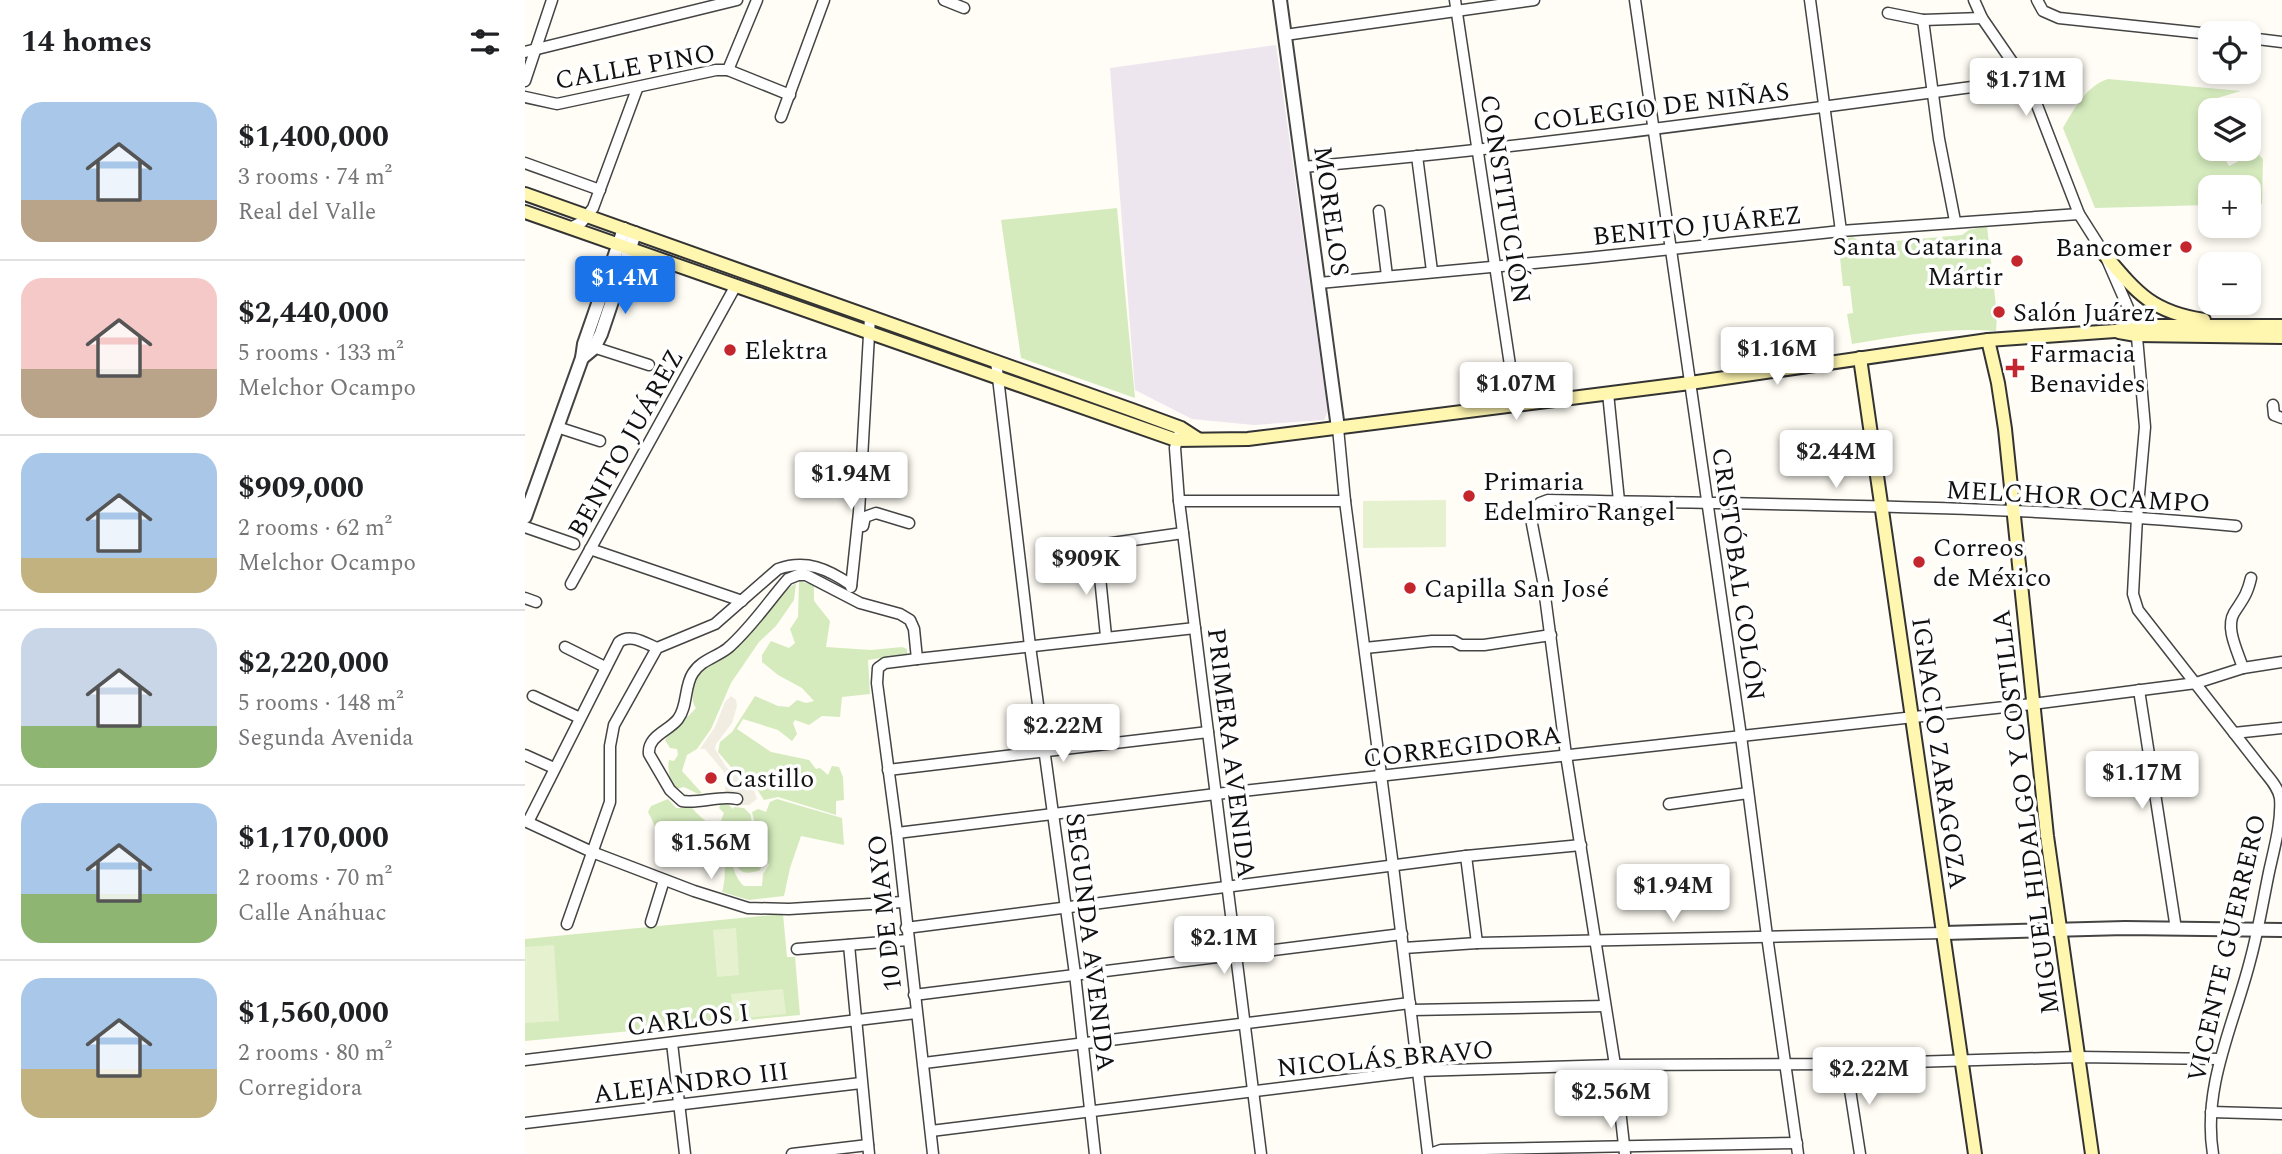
<!DOCTYPE html>
<meta charset="utf-8">
<style>
:root{--surface:#fff;--page:#f2f2f2;--text:#202124;--muted:#757577;--line:#e0e0e0;--accent:#1a73e8}
body{margin:0;font-family:Spectral,serif;background:var(--page);color:var(--text);height:100vh;display:flex;flex-direction:column;font-size:26px;white-space:nowrap}
*{box-sizing:border-box;margin:0}
p{font-size:23px;color:var(--muted)}
.icon{flex:none;width:38px;height:38px;fill:none;stroke:currentColor;stroke-width:2;stroke-linecap:round;stroke-linejoin:round}
.map{position:relative;flex:1;overflow:hidden}
.details{display:flex;flex-direction:column;background:var(--surface);width:525px}
.details>*{flex:none}
.fabs{position:absolute;left:1673px;top:21px;display:grid;gap:14px}
.fabs a{display:grid;place-items:center;width:63px;height:63px;border-radius:14px;background:var(--surface);box-shadow:0 4px 10px #0003;font-size:35px}
.price{position:absolute;translate:-50% -60px;padding:0 16px;border-radius:7px;background:#fff;color:#222;font-size:23px;line-height:46px;filter:drop-shadow(0 2px 4px #0008)}
.price::after{content:'';position:absolute;left:50%;top:42px;width:21px;height:16px;margin-left:-10px;background:inherit;clip-path:polygon(0 0,100% 0,50% 100%)}
.price.selected{background:var(--accent);color:#fff}
ul{padding:0;list-style:none}
li{display:flex;align-items:center;gap:21px;height:175px;padding:0 21px}
li+li{border-top:2px solid var(--line)}
li span{display:grid;place-items:center;flex:none;width:196px;height:140px;border-radius:21px;color:#555}
li>.icon{margin-inline-start:auto}
span .icon{width:84px;height:84px;fill:#fffc;stroke-width:1}
li b{font-size:30px}
h2{display:flex;justify-content:space-between;align-items:center;height:84px;padding:0 21px;font-size:30px}
main{display:flex;flex:1;min-height:0}
.map>svg:first-child{display:block}
.industrial{fill:#eee6ef}
.green{fill:#d5ebbd}
.pitch{fill:#e6f2cf}
.plaza{fill:#f1ede2}
.lines{fill:none;stroke-linecap:round;stroke-linejoin:round}
.minor-casing{stroke:#444;stroke-width:13}
.tertiary-casing{stroke:#444;stroke-width:16}
.secondary-casing{stroke:#333;stroke-width:16}
.minor{stroke:#fff;stroke-width:10}
.tertiary{stroke:#fff;stroke-width:12}
.secondary{stroke:#fff6b0;stroke-width:12}
.poi-dot{fill:#c4262e;stroke:#fff;stroke-width:2.5}
.labels{text-anchor:middle;stroke-width:7;stroke-linejoin:round;paint-order:stroke}
.street-label{font-size:26px;fill:#111;stroke:#fff}
.poi-label{font-size:26px;fill:#111;stroke:#fff;text-anchor:start}
</style>
<main>
<section class="details">
<h2>14 homes<svg class="icon" aria-label="filters" viewBox="0 0 24 24"><path d="M4 7h16M4 17h16"/><circle cx="9" cy="7" r="2"/><circle cx="15" cy="17" r="2"/></svg></h2>
<ul>
<li><span style="background:linear-gradient(#a9c7e8 70%,#b9a48a 0)"><svg class="icon" aria-label="home" viewBox="0 0 24 24"><path d="M3 11l9-7 9 7M6 9v11h12V9"/></svg></span><div><b>$1,400,000</b><p>3 rooms · 74 m²</p><p>Real del Valle</p></div></li>
<li><span style="background:linear-gradient(#f6c9c9 65%,#b9a48a 0)"><svg class="icon" aria-label="home" viewBox="0 0 24 24"><path d="M3 11l9-7 9 7M6 9v11h12V9"/></svg></span><div><b>$2,440,000</b><p>5 rooms · 133 m²</p><p>Melchor Ocampo</p></div></li>
<li><span style="background:linear-gradient(#a9c7e8 75%,#c2b280 0)"><svg class="icon" aria-label="home" viewBox="0 0 24 24"><path d="M3 11l9-7 9 7M6 9v11h12V9"/></svg></span><div><b>$909,000</b><p>2 rooms · 62 m²</p><p>Melchor Ocampo</p></div></li>
<li><span style="background:linear-gradient(#c9d6e8 70%,#8fb573 0)"><svg class="icon" aria-label="home" viewBox="0 0 24 24"><path d="M3 11l9-7 9 7M6 9v11h12V9"/></svg></span><div><b>$2,220,000</b><p>5 rooms · 148 m²</p><p>Segunda Avenida</p></div></li>
<li><span style="background:linear-gradient(#a9c7e8 65%,#8fb573 0)"><svg class="icon" aria-label="home" viewBox="0 0 24 24"><path d="M3 11l9-7 9 7M6 9v11h12V9"/></svg></span><div><b>$1,170,000</b><p>2 rooms · 70 m²</p><p>Calle Anáhuac</p></div></li>
<li><span style="background:linear-gradient(#a9c7e8 65%,#c2b280 0)"><svg class="icon" aria-label="home" viewBox="0 0 24 24"><path d="M3 11l9-7 9 7M6 9v11h12V9"/></svg></span><div><b>$1,560,000</b><p>2 rooms · 80 m²</p><p>Corregidora</p></div></li>
</ul>
</section>
<div class="map">
<svg width="1757" height="1154" viewBox="0 0 1757 1154">
<rect width="100%" height="100%" fill="#fffdf5"/>
<!-- industrial -->
<polygon class="industrial" points="751,45 803,411 799,420 729,425 667,419 610,390 585,68"/>
<!-- green -->
<g class="green">
<path d="M1583 79 1716 91 1682 101 1674 110 1685 131V149H1695L1704 166 1731 152 1738 159 1737 204 1724 205V187H1685V205L1570 208 1538 128C1549 109 1561 86 1583 79Z"/>
<polygon points="592,208 610,398 496,358 476,220"/>
<path d="M1462 226 1472 315 1471 331C1423 327 1375 336 1327 344L1322 314 1328 313 1325 286H1318L1313 239 1328 237 1338 244 1437 235 1444 230Z"/>
<polygon points="274,581 289,585 289,601 305,621 301,647 346,650 377,647 382,649 382,654 343,660 345,694 317,697 315,717 297,716 284,725 270,720 268,723 272,734 267,741 253,730 218,719 212,729 246,752 284,760 291,769 295,768 303,775 307,766 314,767 318,777 319,800 311,801 311,815 253,797 239,800 230,786 206,767 193,752 195,742 207,732 230,696 253,706 264,707 272,700 281,703 289,701 277,688 253,675 237,662 237,655 246,641 264,648 270,643 265,629 273,617"/>
<path d="M271 583 269 600 251 626 234 642 206 683 186 729 172 749 162 755 157 771 177 793 173 794 159 787 151 789C145 783 142 769 144 760L149 761 153 755 152 749 145 748 140 740C147 728 162 719 171 708 164 699 169 682 176 672 181 665 192 663 199 657 227 636 244 601 271 583Z"/>
<path d="M143 799 151 808H167C178 821 194 829 201 845 208 860 207 875 219 886H237L238 874 244 865 235 847 227 812 233 809 241 812 245 802 252 799 317 818 319 845 276 836 265 868 259 896 224 900 197 892C201 879 202 848 192 838L187 846 167 839 164 845 155 849C129 837 135 834 123 812L126 806Z"/>
<path d="M200 801 208 809 209 807 219 808 226 815 227 834 223 837 237 864 235 870C211 879 212 864 205 847 201 840 197 834 193 828L199 813 194 808 196 802Z"/>
<polygon points="258,914 262,957 270,957 275,1015 0,1041 0,939"/>
</g>
<!-- pitch -->
<g class="pitch">
<polygon points="921,500 921,547 838,548 838,501"/>
<polygon points="211,928 214,975 192,977 188,930"/>
<polygon points="29,945 34,1021 0,1023 0,947"/>
<polygon points="258,989 261,1014 209,1019 206,994"/>
</g>
<!-- plaza -->
<polygon class="plaza" points="206,696 211,700 212,706 207,723 191,744 190,749 201,767 228,788 232,799 224,805 207,805 201,800 199,772 180,749 175,749 190,727 200,702"/>
<g class="lines">
<defs>
<g id="minor">
<polyline points="419,0 439,8"/>
<polyline points="930,0 991,405"/>
<polyline points="1110,0 1216,736 1242,936 1273,1154"/>
<polyline points="1285,0 1316,231"/>
<path d="M1449 0 1457 18 1490 66 1510 100 1554 214 1580 255 1611 326 1620 427 1612 517 1608 594 1613 610 1738 770C1745 779 1753 787 1755 798 1757 821 1749 849 1744 872 1738 901 1733 932 1725 961 1709 1024 1677 1087 1688 1154"/>
<polyline points="1512,0 1518,11 1534,18 1685,34"/>
<polyline points="1363,13 1398,20 1457,18"/>
<polyline points="1398,20 1414,139 1430,221"/>
<polyline points="760,35 1009,0"/>
<polyline points="1724,38 1757,42"/>
<polyline points="0,52 212,0"/>
<polyline points="203,70 232,0"/>
<polyline points="0,81 27,0"/>
<polyline points="0,97 32,104 191,70 203,70 265,95"/>
<polyline points="256,117 299,0"/>
<polyline points="892,156 907,271"/>
<polyline points="0,163 75,190"/>
<path d="M778 167C1019 146 1259 112 1499 80"/>
<polyline points="854,211 862,276"/>
<polyline points="45,228 57,222 68,208 112,89"/>
<polyline points="794,283 1062,258 1316,231 1554,214"/>
<polyline points="65,346 124,365"/>
<polyline points="471,361 505,646 550,974 570,1154"/>
<polyline points="1083,393 1094,501"/>
<polyline points="1748,405 1749,415 1757,418"/>
<polyline points="32,427 75,441"/>
<polyline points="813,428 820,501 868,866 903,1154"/>
<polyline points="653,436 650,448 654,501 736,1154"/>
<polyline points="654,501 820,501"/>
<polyline points="338,526 340,517 351,513 384,523"/>
<polyline points="0,527 49,544"/>
<polyline points="65,549 217,601"/>
<polyline points="46,584 210,287"/>
<polyline points="326,587 334,512 345,317"/>
<polyline points="0,598 11,602"/>
<polyline points="581,636 572,548 580,544 658,533"/>
<polyline points="40,647 80,667"/>
<polyline points="840,648 907,641 929,641 936,645 959,645 1026,635"/>
<path d="M1718 668C1713 652 1700 628 1709 613 1718 599 1722 595 1726 578"/>
<polyline points="1614,690 1651,929"/>
<polyline points="8,696 55,718"/>
<polyline points="1709,733 1757,728"/>
<polyline points="0,755 29,768"/>
<polyline points="363,770 683,732"/>
<path d="M212 799C193 795 176 804 157 801L145 790 124 754C122 736 144 731 153 719 163 706 159 686 168 673 176 660 192 657 203 648 226 628 243 602 263 579L273 575H281L335 603 375 614 385 620 389 629 392 659"/>
<polyline points="1144,804 1223,793"/>
<polyline points="0,821 67,852 169,891 223,908 264,909 378,902"/>
<path d="M3 822 94 642C105 633 120 643 132 648"/>
<polyline points="372,833 691,794 1507,704 1671,683 1718,668 1757,662"/>
<polyline points="941,856 952,943"/>
<polyline points="126,922 139,880"/>
<path d="M42 924 85 802V746L89 725 132 648 190 624 253 569C281 559 303 569 326 585"/>
<polyline points="381,928 941,856 1056,845"/>
<polyline points="324,945 344,1154"/>
<polyline points="879,948 952,943 1419,933"/>
<polyline points="272,949 383,940"/>
<polyline points="389,995 877,934"/>
<polyline points="887,1010 1080,1006"/>
<polyline points="147,1043 160,1154"/>
<polyline points="0,1060 391,1013"/>
<polyline points="399,1063 885,1003"/>
<polyline points="1321,1064 1335,1154"/>
<polyline points="1686,1112 1757,1114"/>
<polyline points="0,1123 336,1083"/>
<polyline points="406,1131 893,1071 1090,1065 1321,1064 1553,1057 1695,1059"/>
<polyline points="267,1154 343,1145"/>
<polyline points="408,1154 372,833 352,683 353,668 360,663 392,659 670,628"/>
<polyline points="905,1154 916,1150 958,1149 1272,1143"/>
<path d="M1100 1154 1090 1065 1041 755 1018 581 1007 524 1009 509 1015 503 1023 500C1252 505 1482 504 1711 526"/>
</g>
<g id="tertiary">
<polyline points="755,0 813,428"/>
<polyline points="57,358 69,348 76,334 110,233"/>
<polyline points="0,517 57,358 59,344 99,229"/>
<polyline points="1419,933 1600,928 1757,930"/>
</g>
<g id="secondary">
<polyline points="0,194 607,410 656,428 673,439"/>
<polyline points="0,212 651,440 723,439 1165,383 1463,340 1590,331 1611,326 1757,326"/>
<path d="M1580 255C1612 293 1627 312 1679 320"/>
<polyline points="1594,332 1611,335 1757,337"/>
<polyline points="1463,340 1473,383 1480,429 1522,836 1567,1154"/>
<polyline points="1335,358 1450,1154"/>
</g>
</defs>
<!-- minor casing -->
<use href="#minor" class="minor-casing"/>
<!-- tertiary casing -->
<use href="#tertiary" class="tertiary-casing"/>
<!-- secondary casing -->
<use href="#secondary" class="secondary-casing"/>
<!-- minor -->
<use href="#minor" class="minor"/>
<!-- tertiary -->
<use href="#tertiary" class="tertiary"/>
<!-- secondary -->
<use href="#secondary" class="secondary"/>
</g>
<!-- markers -->
<g class="poi-dot">
<circle cx="1661" cy="247" r="7"/>
<circle cx="1492" cy="261" r="7"/>
<circle cx="1474" cy="312" r="7"/>
<circle cx="205" cy="350" r="7"/>
<path d="M1486.5 357.5h7v7h7v7h-7v7h-7v-7h-7v-7h7z"/>
<circle cx="944" cy="496" r="7"/>
<circle cx="1394" cy="562" r="7"/>
<circle cx="885" cy="588" r="7"/>
<circle cx="186" cy="778" r="7"/>
</g>
<g class="labels">
<!-- street labels -->
<g class="street-label">
<text transform="translate(110 66) rotate(-10)" y="9">CALLE PINO</text>
<text transform="translate(1136 106) rotate(-7)" y="9">COLEGIO DE NIÑAS</text>
<text transform="translate(981 199) rotate(81)" y="9">CONSTITUCIÓN</text>
<text transform="translate(807 211) rotate(82)" y="9">MORELOS</text>
<text transform="translate(1172 225) rotate(-6)" y="9">BENITO JUÁREZ</text>
<text transform="translate(100 443) rotate(-61)" y="9">BENITO JUÁREZ</text>
<text transform="translate(1553 496) rotate(3)" y="9">MELCHOR OCAMPO</text>
<text transform="translate(1214 574) rotate(82)" y="9">CRISTÓBAL COLÓN</text>
<text transform="translate(937 746) rotate(-7)" y="9">CORREGIDORA</text>
<text transform="translate(707 753) rotate(83)" y="9">PRIMERA AVENIDA</text>
<text transform="translate(1415 753) rotate(82)" y="9">IGNACIO ZARAGOZA</text>
<text transform="translate(1500 812) rotate(-97)" y="9">MIGUEL HIDALGO Y COSTILLA</text>
<text transform="translate(359 913) rotate(-96)" y="9">10 DE MAYO</text>
<text transform="translate(566 942) rotate(83)" y="9">SEGUNDA AVENIDA</text>
<text transform="translate(1701 948) rotate(-77)" y="9">VICENTE GUERRERO</text>
<text transform="translate(163 1019) rotate(-7)" y="9">CARLOS I</text>
<text transform="translate(860 1058) rotate(-5)" y="9">NICOLÁS BRAVO</text>
<text transform="translate(166 1082) rotate(-7)" y="9">ALEJANDRO III</text>
</g>
<!-- poi labels -->
<g class="poi-label">
<text x="1478" y="255" text-anchor="end">Santa Catarina<tspan x="1478" dy="30">Mártir</tspan></text>
<text x="1647" y="256" text-anchor="end">Bancomer</text>
<text x="1488" y="321">Salón Juárez</text>
<text x="219" y="359">Elektra</text>
<text x="1504" y="362">Farmacia<tspan x="1504" dy="30">Benavides</tspan></text>
<text x="958" y="490">Primaria<tspan x="958" dy="30">Edelmiro Rangel</tspan></text>
<text x="1408" y="556">Correos<tspan x="1408" dy="30">de México</tspan></text>
<text x="899" y="597">Capilla San José</text>
<text x="200" y="787">Castillo</text>
</g>
</g>
</svg>
<div class="fabs">
<a><svg class="icon" aria-label="locate" viewBox="0 0 24 24"><circle cx="12" cy="12" r="6"/><path d="M12 2v4M12 18v4M2 12h4M18 12h4"/></svg></a>
<a><svg class="icon" aria-label="layers" viewBox="0 0 24 24"><path d="M12 4l9 5-9 5-9-5zM3 14l9 5 9-5"/></svg></a>
<a>+</a>
<a>−</a>
</div>
<b class="price" style="left:1501px;top:118px">$1.71M</b>
<b class="price selected" style="left:100px;top:316px">$1.4M</b>
<b class="price" style="left:1252px;top:387px">$1.16M</b>
<b class="price" style="left:991px;top:422px">$1.07M</b>
<b class="price" style="left:1311px;top:490px">$2.44M</b>
<b class="price" style="left:326px;top:512px">$1.94M</b>
<b class="price" style="left:561px;top:597px">$909K</b>
<b class="price" style="left:538px;top:764px">$2.22M</b>
<b class="price" style="left:1617px;top:811px">$1.17M</b>
<b class="price" style="left:186px;top:881px">$1.56M</b>
<b class="price" style="left:1148px;top:924px">$1.94M</b>
<b class="price" style="left:699px;top:976px">$2.1M</b>
<b class="price" style="left:1344px;top:1107px">$2.22M</b>
<b class="price" style="left:1086px;top:1130px">$2.56M</b>
</div>
</main>
